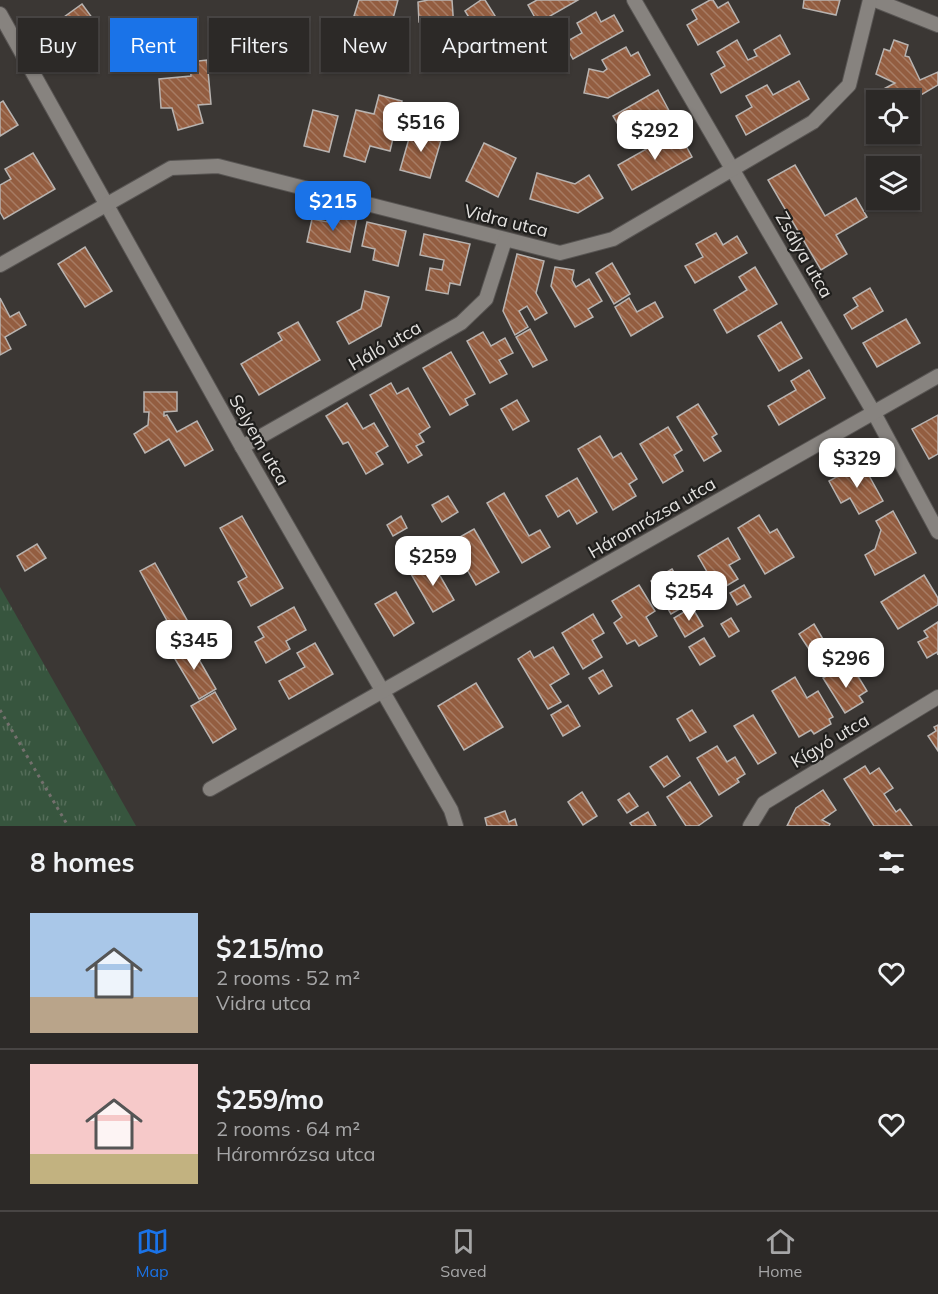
<!DOCTYPE html>
<meta charset="utf-8">
<style>
:root{--surface:#2c2927;--page:#383533;--text:#f1f3f6;--muted:#a6a6a7;--line:#484544;--accent:#1a73e8}
body{margin:0;font-family:Mulish,sans-serif;background:var(--page);color:var(--text);height:100vh;display:flex;flex-direction:column;font-size:22px;white-space:nowrap}
*{box-sizing:border-box;margin:0}
p{font-size:20px;color:var(--muted)}
.icon{flex:none;width:33px;height:33px;fill:none;stroke:currentColor;stroke-width:2;stroke-linecap:round;stroke-linejoin:round}
.map{position:relative;height:826px;overflow:hidden}
.panel{display:flex;flex-direction:column;background:var(--surface);flex:1}
.panel>*{flex:none}
.guide{position:absolute;left:18px;top:18px;width:600px;height:54px;display:flex;gap:12px}
.buttons{position:absolute;left:866px;top:90px;display:grid;gap:12px}
.buttons a{display:grid;place-items:center;width:54px;height:54px;border-radius:0px;background:var(--surface);box-shadow:0 2px 4px #0004,0 0 0 2px var(--line);font-size:30px}
.price{position:absolute;translate:-50% -51px;padding:0 14px;border-radius:12px;background:#fff;color:#222;font-size:20px;line-height:39px;filter:drop-shadow(0 2px 3px #0008)}
.price::after{content:'';position:absolute;left:50%;top:36px;width:18px;height:14px;margin-left:-9px;background:inherit;clip-path:polygon(0 0,100% 0,50% 100%)}
.price.on{background:var(--accent);color:#fff}
ul{padding:0;list-style:none}
li{display:flex;align-items:center;gap:18px;height:150px;padding:0 30px}
li+li{border-top:2px solid var(--line)}
li span{display:grid;place-items:center;flex:none;width:168px;height:120px;border-radius:0px;color:#555}
li>.icon{margin-inline-start:auto}
span .icon{width:72px;height:72px;fill:#fffc;stroke-width:1}
li b{font-size:26px}
h2{display:flex;justify-content:space-between;align-items:center;height:72px;padding:0 30px;font-size:26px}
.tag{padding:0 21px;border-radius:0px;background:var(--surface);box-shadow:0 2px 4px #0004,0 0 0 2px var(--line);font-size:21px;line-height:54px}
.tag.on{background:var(--accent);color:#fff}
.tabs{display:flex;justify-content:space-around;align-items:center;height:84px;border-top:2px solid var(--line);background:var(--surface);font-size:16px;color:var(--muted)}
.tabs a{display:grid;justify-items:center;gap:3px}
.tabs .on{color:var(--accent)}
.map>svg:first-child{display:block}
.grass{fill:url(#grass-tufts)}
.building{fill:url(#building-back-hatch);stroke:#b8b3b0;stroke-width:1.5}
.lines{fill:none;stroke-linecap:round;stroke-linejoin:round}
.street-casing{stroke:#585553;stroke-width:16}
.path{stroke:#73706d;stroke-width:3;stroke-dasharray:3 4.5;stroke-linecap:butt}
.street{stroke:#87837f;stroke-width:14}
.labels{text-anchor:middle;stroke-width:4.5;stroke-linejoin:round;paint-order:stroke}
.street-label{font-size:18px;fill:#e3e1df;stroke:#201f1d}
</style>
<div class="map">
<svg width="938" height="826" viewBox="0 0 938 826">
<defs>
<pattern id="grass-tufts" width="24" height="20" patternUnits="userSpaceOnUse" patternTransform="scale(1.5)"><rect width="24" height="20" fill="#37553e"/><path d="M3 7l-1-3M5 7V3M7 7l1-3M15 17l-1-3M17 17v-4M19 17l1-3" fill="none" stroke="#546d59"/></pattern>
<pattern id="building-back-hatch" width="6" height="6" patternUnits="userSpaceOnUse" patternTransform="scale(1.5)"><rect width="6" height="6" fill="#935d40"/><path d="M-1 5l2 2M0 0l6 6M5-1l2 2" fill="none" stroke="#a77c64"/></pattern>
</defs>
<rect width="100%" height="100%" fill="#3b3734"/>
<!-- grass -->
<polygon class="grass" points="0,587 136,826 0,826"/>
<!-- building -->
<g class="building">
<polygon points="359,0 398,0 391,26 354,16"/>
<polygon points="428,0 452,0 454,29 430,31 429,21 419,22 418,2"/>
<polygon points="481,0 485,0 514,46 495,58 483,39 476,44 463,23 470,19 465,11"/>
<polygon points="537,0 578,0 538,23 528,5"/>
<polygon points="710,0 713,0 718,8 728,2 739,22 698,45 687,25 697,19 692,10"/>
<polygon points="804,0 840,0 836,15 803,8"/>
<polygon points="82,4 93,19 63,39 53,25"/>
<polygon points="596,12 601,22 614,15 623,31 573,59 564,43 582,33 577,23"/>
<polygon points="780,35 790,54 721,93 711,74 725,66 717,52 737,40 748,60 757,56 754,50"/>
<polygon points="894,40 908,45 905,56 909,57 920,80 938,72 938,85 909,102 881,100 876,93 895,83 876,74 884,49 890,51"/>
<polygon points="626,47 631,56 638,52 650,75 608,98 584,93 589,69 603,72 607,69 602,60"/>
<polygon points="207,60 211,104 198,105 203,123 178,130 172,108 161,108 159,79 191,76 190,62"/>
<polygon points="799,81 809,99 746,135 736,116 752,107 746,96 767,85 773,95"/>
<polygon points="658,90 674,120 630,145 613,116"/>
<polygon points="379,95 402,101 390,151 370,146 365,162 344,156 356,110 374,114"/>
<polygon points="3,101 18,125 0,136 0,103"/>
<polygon points="313,110 338,116 329,152 304,146"/>
<polygon points="412,128 442,137 430,178 400,170"/>
<polygon points="678,131 692,157 632,190 618,165"/>
<polygon points="484,143 516,158 498,197 466,181"/>
<polygon points="33,153 55,189 4,219 0,212 0,185 11,179 5,169"/>
<polygon points="795,165 825,216 856,198 867,217 836,235 847,254 821,270 768,180"/>
<polygon points="537,173 575,184 589,175 603,198 578,213 530,199"/>
<polygon points="331,213 357,218 350,252 307,242 312,219 328,222"/>
<polygon points="367,222 406,231 398,266 373,260 375,249 362,246"/>
<polygon points="716,233 723,245 737,236 747,253 695,283 685,266 703,257 696,244"/>
<polygon points="424,234 470,244 460,285 450,283 448,294 426,290 430,268 442,270 444,260 420,255"/>
<polygon points="85,247 112,291 85,307 58,264"/>
<polygon points="517,254 544,261 536,293 547,313 535,320 527,306 519,311 528,327 515,335 503,311"/>
<polygon points="612,263 630,294 614,304 596,273"/>
<polygon points="555,267 574,270 572,280 576,287 589,279 602,301 588,309 593,317 575,327 551,286"/>
<polygon points="755,267 777,304 727,333 714,310 747,290 739,277"/>
<polygon points="870,288 883,311 852,329 844,315 858,306 853,298"/>
<polygon points="365,291 389,297 381,326 349,344 337,322 361,309"/>
<polygon points="0,298 10,317 19,312 26,325 5,337 11,349 0,355"/>
<polygon points="629,298 637,312 655,302 663,317 631,336 615,307"/>
<polygon points="906,319 920,343 877,367 863,343"/>
<polygon points="298,322 320,360 259,395 241,364 282,340 278,333"/>
<polygon points="781,322 802,358 779,371 758,336"/>
<polygon points="530,329 547,360 533,367 516,337"/>
<polygon points="483,332 491,346 505,338 513,353 499,360 507,374 490,383 467,341"/>
<polygon points="451,352 475,394 465,399 468,405 450,415 423,368"/>
<polygon points="809,370 825,398 779,425 768,406 796,390 791,381"/>
<polygon points="391,383 397,394 408,388 430,427 419,434 424,442 416,446 422,455 408,463 370,395"/>
<polygon points="144,392 177,392 177,411 164,412 164,416 167,415 177,432 197,421 213,450 185,466 169,439 145,453 134,434 148,425 149,412 144,412"/>
<polygon points="517,400 529,421 513,430 501,409"/>
<polygon points="347,403 363,429 374,423 388,446 376,453 383,464 366,474 348,442 343,444 326,416"/>
<polygon points="698,404 717,434 712,437 721,451 704,461 677,417"/>
<polygon points="938,415 938,454 929,459 912,429"/>
<polygon points="668,427 682,450 674,455 683,471 663,483 640,444"/>
<polygon points="600,436 613,458 621,453 637,479 629,484 636,496 613,510 578,449"/>
<polygon points="862,463 883,501 859,514 850,498 841,503 829,481"/>
<polygon points="577,478 597,512 577,524 569,510 558,517 546,496"/>
<polygon points="504,493 529,536 540,530 550,547 522,563 487,503"/>
<polygon points="448,496 458,512 442,522 432,505"/>
<polygon points="893,511 916,553 875,575 865,555 875,549 881,530 876,521"/>
<polygon points="759,515 770,533 777,529 794,557 765,574 738,528"/>
<polygon points="242,516 283,588 251,606 238,582 247,577 220,528"/>
<polygon points="401,516 407,528 393,536 387,525"/>
<polygon points="474,529 499,572 476,585 451,542"/>
<polygon points="728,538 740,559 729,565 738,579 718,591 698,556"/>
<polygon points="37,544 46,558 25,571 17,556"/>
<polygon points="432,562 454,600 433,612 411,574"/>
<polygon points="155,563 187,620 171,628 140,571"/>
<polygon points="672,569 692,602 671,614 651,581"/>
<polygon points="924,575 938,598 938,605 898,629 881,602"/>
<polygon points="639,585 655,611 646,617 657,636 639,646 635,640 627,644 614,623 622,617 612,601"/>
<polygon points="744,585 751,597 737,605 730,593"/>
<polygon points="396,592 414,623 394,636 375,604"/>
<polygon points="294,607 306,630 286,641 290,649 266,663 255,642 264,637 258,627"/>
<polygon points="692,607 703,626 685,637 674,618"/>
<polygon points="593,614 604,633 592,640 602,657 583,669 562,633"/>
<polygon points="731,618 739,631 729,637 721,624"/>
<polygon points="938,622 938,655 937,652 927,658 918,642 928,637 924,631"/>
<polygon points="814,624 830,651 816,660 799,634"/>
<polygon points="704,638 715,656 700,665 689,647"/>
<polygon points="315,643 333,674 289,699 279,681 305,667 297,653"/>
<polygon points="190,644 216,689 199,699 172,654"/>
<polygon points="553,647 569,674 550,685 561,702 548,709 518,659 530,651 534,658"/>
<polygon points="842,667 848,678 856,673 867,691 859,696 863,702 845,713 823,678"/>
<polygon points="603,670 612,686 599,694 589,678"/>
<polygon points="795,677 807,698 818,691 833,717 829,719 831,724 814,734 811,730 799,737 772,691"/>
<polygon points="476,683 503,727 464,750 438,706"/>
<polygon points="215,692 236,729 213,743 191,706"/>
<polygon points="568,705 580,726 563,736 551,715"/>
<polygon points="692,710 706,732 690,741 677,719"/>
<polygon points="753,715 776,753 758,764 734,726"/>
<polygon points="938,725 938,751 928,736 936,731 934,727"/>
<polygon points="717,746 727,762 735,757 745,774 737,779 739,782 719,795 697,758"/>
<polygon points="667,756 680,776 664,787 650,767"/>
<polygon points="865,766 870,774 879,768 893,788 884,794 896,812 900,809 912,826 874,826 844,779"/>
<polygon points="690,782 712,816 698,826 686,826 667,797"/>
<polygon points="823,790 836,810 822,820 830,824 829,826 787,826 796,808"/>
<polygon points="582,792 597,816 583,825 568,802"/>
<polygon points="629,793 638,806 627,813 618,800"/>
<polygon points="505,811 509,822 515,819 517,826 487,826 485,818"/>
<polygon points="648,812 656,826 632,826 630,823"/>
</g>
<g class="lines">
<defs>
<g id="street">
<polyline points="634,0 874,413 938,532"/>
<polyline points="875,0 938,25"/>
<polyline points="0,14 242,447 451,810 456,826"/>
<polyline points="0,265 171,168 218,166 560,253 613,239 813,122 849,85 870,0"/>
<polyline points="242,447 461,323 486,299 505,240"/>
<polyline points="210,789 938,376"/>
<polyline points="750,826 764,803 938,697"/>
</g>
</defs>
<!-- street casing -->
<use href="#street" class="street-casing"/>
<!-- path -->
<polyline class="path" points="0,710 68,826"/>
<!-- street -->
<use href="#street" class="street"/>
</g>
<g class="labels">
<!-- street labels -->
<g class="street-label">
<text transform="translate(506 221) rotate(14)" y="6">Vidra utca</text>
<text transform="translate(804 255) rotate(60)" y="6">Zsálya utca</text>
<text transform="translate(385 346) rotate(-30)" y="6">Háló utca</text>
<text transform="translate(259 440) rotate(60)" y="6">Selyem utca</text>
<text transform="translate(652 518) rotate(-30)" y="6">Háromrózsa utca</text>
<text transform="translate(830 741) rotate(-31)" y="6">Kígyó utca</text>
</g>
</g>
</svg>
<div class="buttons">
<a><svg class="icon" aria-label="locate" viewBox="0 0 24 24"><circle cx="12" cy="12" r="6"/><path d="M12 2v4M12 18v4M2 12h4M18 12h4"/></svg></a>
<a><svg class="icon" aria-label="layers" viewBox="0 0 24 24"><path d="M12 4l9 5-9 5-9-5zM3 14l9 5 9-5"/></svg></a>
</div>
<b class="price" style="left:421px;top:153px">$516</b>
<b class="price" style="left:655px;top:161px">$292</b>
<b class="price on" style="left:333px;top:232px">$215</b>
<b class="price" style="left:857px;top:489px">$329</b>
<b class="price" style="left:433px;top:587px">$259</b>
<b class="price" style="left:689px;top:622px">$254</b>
<b class="price" style="left:194px;top:671px">$345</b>
<b class="price" style="left:846px;top:689px">$296</b>
<div class="guide">
<a class="tag">Buy</a>
<a class="tag on">Rent</a>
<a class="tag">Filters</a>
<a class="tag">New</a>
<a class="tag">Apartment</a>
</div>
</div>
<section class="panel">
<h2>8 homes<svg class="icon" aria-label="filters" viewBox="0 0 24 24"><path d="M4 7h16M4 17h16"/><circle cx="9" cy="7" r="2"/><circle cx="15" cy="17" r="2"/></svg></h2>
<ul>
<li><span style="background:linear-gradient(#a9c7e8 70%,#b9a48a 0)"><svg class="icon" aria-label="home" viewBox="0 0 24 24"><path d="M3 11l9-7 9 7M6 9v11h12V9"/></svg></span><div><b>$215/mo</b><p>2 rooms · 52 m²</p><p>Vidra utca</p></div><svg class="icon" aria-label="heart" viewBox="0 0 24 24"><path d="M12 20l-8-8c-3-5 5-10 8-4 3-6 11-1 8 4z"/></svg></li>
<li><span style="background:linear-gradient(#f6c9c9 75%,#c2b280 0)"><svg class="icon" aria-label="home" viewBox="0 0 24 24"><path d="M3 11l9-7 9 7M6 9v11h12V9"/></svg></span><div><b>$259/mo</b><p>2 rooms · 64 m²</p><p>Háromrózsa utca</p></div><svg class="icon" aria-label="heart" viewBox="0 0 24 24"><path d="M12 20l-8-8c-3-5 5-10 8-4 3-6 11-1 8 4z"/></svg></li>
</ul>
</section>
<nav class="tabs">
<a class="on"><svg class="icon" aria-label="map" viewBox="0 0 24 24"><path d="M3 6l6-2 6 2 6-2v14l-6 2-6-2-6 2zM9 4v14M15 6v14"/></svg>Map</a>
<a><svg class="icon" aria-label="saved" viewBox="0 0 24 24"><path d="M7 4h10v16l-5-4-5 4z"/></svg>Saved</a>
<a><svg class="icon" aria-label="home" viewBox="0 0 24 24"><path d="M3 11l9-7 9 7M6 9v11h12V9"/></svg>Home</a>
</nav>
